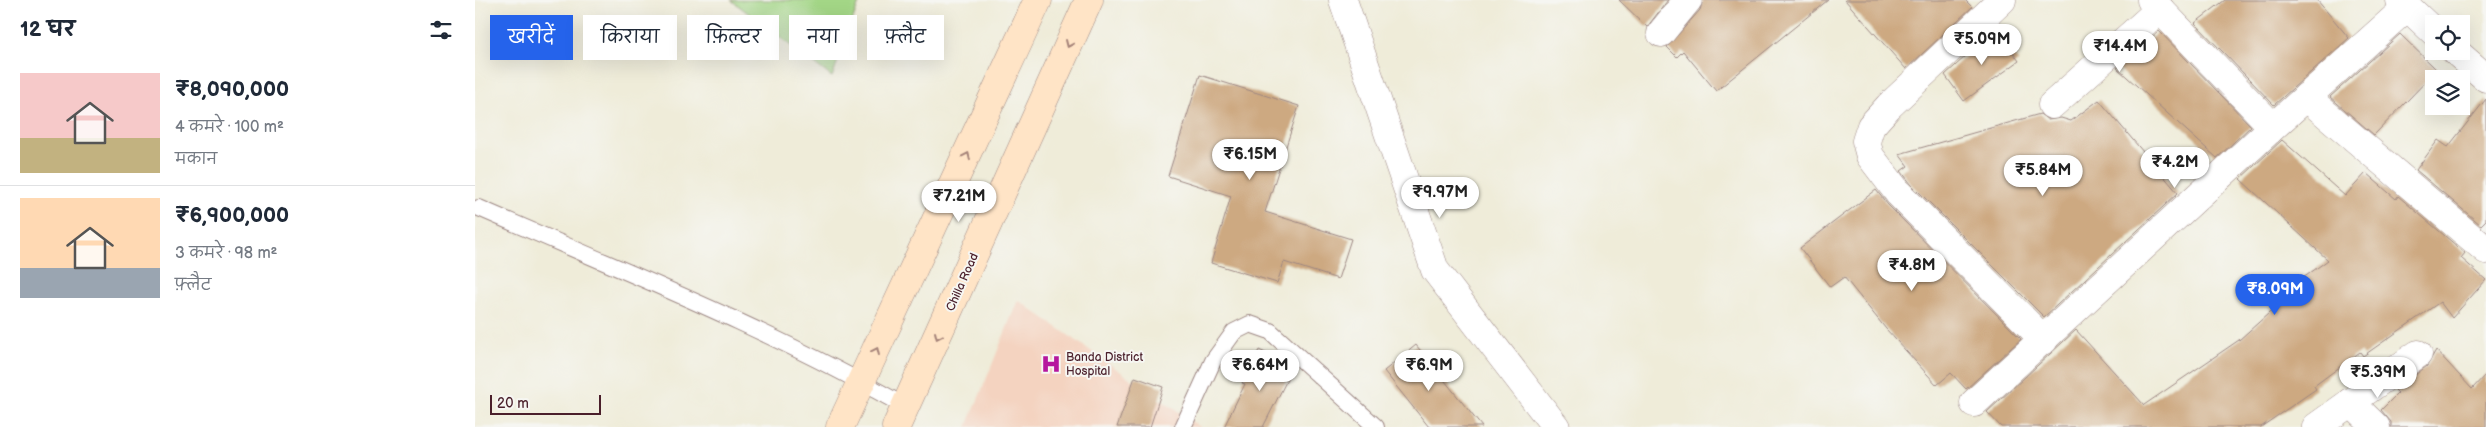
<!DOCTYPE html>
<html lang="hi">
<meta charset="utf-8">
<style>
:root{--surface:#fff;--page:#f6f6f7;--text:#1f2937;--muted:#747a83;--line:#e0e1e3;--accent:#2563eb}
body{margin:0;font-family:"Balsamiq Sans","Playpen Sans Deva",sans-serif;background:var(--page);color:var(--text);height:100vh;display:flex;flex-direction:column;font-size:19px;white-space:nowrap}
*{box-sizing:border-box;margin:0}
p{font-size:16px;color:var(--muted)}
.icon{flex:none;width:28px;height:28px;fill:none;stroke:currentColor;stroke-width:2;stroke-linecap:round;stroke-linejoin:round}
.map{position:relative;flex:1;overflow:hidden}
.details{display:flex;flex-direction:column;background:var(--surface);width:475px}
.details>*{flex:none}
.top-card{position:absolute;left:15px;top:15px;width:475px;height:45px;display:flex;gap:10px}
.tools{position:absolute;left:1950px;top:15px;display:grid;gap:10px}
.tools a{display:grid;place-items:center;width:45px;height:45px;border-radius:0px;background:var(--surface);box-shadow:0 5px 20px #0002;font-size:25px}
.scale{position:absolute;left:15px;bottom:12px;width:111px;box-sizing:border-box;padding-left:5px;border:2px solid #4a1f2b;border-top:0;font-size:14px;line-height:18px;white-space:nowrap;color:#4a1f2b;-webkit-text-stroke:4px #f6f6f2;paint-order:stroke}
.price{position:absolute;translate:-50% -42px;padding:0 11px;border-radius:18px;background:#fff;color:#222;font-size:16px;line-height:32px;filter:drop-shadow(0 1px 2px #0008)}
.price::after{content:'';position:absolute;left:50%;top:30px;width:15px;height:11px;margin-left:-8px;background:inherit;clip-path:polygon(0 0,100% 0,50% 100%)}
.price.current{background:var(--accent);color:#fff}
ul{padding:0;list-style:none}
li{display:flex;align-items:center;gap:15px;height:125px;padding:0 20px}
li+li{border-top:1px solid var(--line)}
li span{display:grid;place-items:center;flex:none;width:140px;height:100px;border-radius:0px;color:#555}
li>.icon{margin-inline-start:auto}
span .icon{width:60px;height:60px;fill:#fffc;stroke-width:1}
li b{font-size:21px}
h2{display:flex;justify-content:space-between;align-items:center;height:60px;padding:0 20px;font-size:21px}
.chip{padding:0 18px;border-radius:0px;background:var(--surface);box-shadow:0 5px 20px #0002;font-size:18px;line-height:45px}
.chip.current{background:var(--accent);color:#fff}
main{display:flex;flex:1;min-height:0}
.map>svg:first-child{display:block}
.built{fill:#f4d3c0}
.green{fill:#a3d686;stroke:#767a58}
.building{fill:#cda981}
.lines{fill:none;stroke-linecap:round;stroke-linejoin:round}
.lane-casing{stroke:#9c8682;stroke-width:18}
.street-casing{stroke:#9c8682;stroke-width:29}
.secondary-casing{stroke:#9c8682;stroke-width:29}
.lane{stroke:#fff;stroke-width:16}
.street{stroke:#fff;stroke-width:28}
.secondary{stroke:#ffe4c6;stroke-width:28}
.oneway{stroke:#a48278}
.labels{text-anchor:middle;stroke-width:4;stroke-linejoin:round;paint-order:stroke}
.street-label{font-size:12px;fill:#4a1f2b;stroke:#f6f6f2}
.poi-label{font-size:12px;fill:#4a1f2b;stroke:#f6f6f2;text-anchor:start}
</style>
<main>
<section class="details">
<h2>12 घर<svg class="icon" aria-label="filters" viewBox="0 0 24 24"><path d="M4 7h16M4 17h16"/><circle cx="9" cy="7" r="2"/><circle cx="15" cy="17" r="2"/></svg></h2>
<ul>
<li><span style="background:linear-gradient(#f6c9c9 65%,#c2b280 0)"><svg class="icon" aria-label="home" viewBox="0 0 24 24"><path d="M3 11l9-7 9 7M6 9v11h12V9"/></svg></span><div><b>₹8,090,000</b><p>4 कमरे · 100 m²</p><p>मकान</p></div></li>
<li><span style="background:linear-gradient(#ffd9b3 70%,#9aa5b1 0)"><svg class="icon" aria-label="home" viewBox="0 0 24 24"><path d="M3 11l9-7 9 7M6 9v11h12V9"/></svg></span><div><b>₹6,900,000</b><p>3 कमरे · 98 m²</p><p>फ़्लैट</p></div></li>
</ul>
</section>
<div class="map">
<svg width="2011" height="427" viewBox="0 0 2011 427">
<rect width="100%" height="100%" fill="#f6f6f2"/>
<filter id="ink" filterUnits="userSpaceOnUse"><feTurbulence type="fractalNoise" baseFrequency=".02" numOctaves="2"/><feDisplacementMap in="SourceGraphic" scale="10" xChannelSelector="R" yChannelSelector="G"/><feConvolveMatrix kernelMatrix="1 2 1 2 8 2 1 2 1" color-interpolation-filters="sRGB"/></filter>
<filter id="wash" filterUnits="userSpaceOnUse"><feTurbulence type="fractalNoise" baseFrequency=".0096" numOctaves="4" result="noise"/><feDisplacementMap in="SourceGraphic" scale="20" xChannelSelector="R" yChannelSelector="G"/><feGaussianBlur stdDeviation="1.12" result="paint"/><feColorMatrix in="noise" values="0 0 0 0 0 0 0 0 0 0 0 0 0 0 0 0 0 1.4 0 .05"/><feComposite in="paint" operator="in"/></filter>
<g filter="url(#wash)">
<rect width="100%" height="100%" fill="#efecd9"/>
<!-- built -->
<polygon class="built" points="543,300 725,427 492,427"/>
<!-- green -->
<polygon class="green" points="256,0 385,0 357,77"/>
<g id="blocks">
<!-- building -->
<g class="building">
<polygon points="1144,0 1193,0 1172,27"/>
<polygon points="1228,0 1353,0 1241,91 1208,51 1202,57 1192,47 1225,10"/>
<polygon points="1370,0 1490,0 1497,7 1431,69"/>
<polygon points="1750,0 1842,0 1874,38 1799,105 1720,23"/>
<polygon points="1521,29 1544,61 1489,101 1470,75"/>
<polygon points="1684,31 1776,126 1742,158 1642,68"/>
<polygon points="1925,34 1962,70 1899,135 1855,97"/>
<polygon points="725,75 824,106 790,212 876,239 863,279 809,262 802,283 736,263 756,196 693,176"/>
<polygon points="2011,99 2011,220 2006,225 1941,170 1963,140 1973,147"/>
<polygon points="1624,100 1703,193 1569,317 1436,184 1426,171 1433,166 1424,154 1565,114 1573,120 1586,118 1596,121"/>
<polygon points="1807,140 1870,196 1891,173 1921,199 1923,196 1990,253 1986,258 2011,280 1977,318 1965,302 1888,356 1885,352 1839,386 1841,389 1786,427 1526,427 1512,412 1601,330 1669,405 1764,340 1803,305 1799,299 1853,260 1765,179"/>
<polygon points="1401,190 1413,205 1546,339 1491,389 1476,373 1462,385 1411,329 1369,277 1355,287 1325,248"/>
<polygon points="941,345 1007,427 954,427 909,371"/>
<polygon points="784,350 819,366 788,427 749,427 770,384 767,383"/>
<polygon points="1961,350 1997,389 2011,374 2011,427 1916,427 1916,422 1906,410 1923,393 1920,390 1952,366"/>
<polygon points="660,377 688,387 675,427 642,427"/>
</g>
</g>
</g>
<g filter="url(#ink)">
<use href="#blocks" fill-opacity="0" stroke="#9c8682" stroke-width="1"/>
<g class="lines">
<defs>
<g id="lane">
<path d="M4 208C148 271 295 329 431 407"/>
<polyline points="708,427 738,361 759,332 775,324 795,331 901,427"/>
</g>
<g id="street">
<polyline points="868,0 960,270 1081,427"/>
<polyline points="1527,0 1414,106 1396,126 1391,141 1395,156 1424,194 1569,340"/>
<polyline points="1676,0 1798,127"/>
<polyline points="1925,0 1959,32"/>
<polyline points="1186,33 1213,0"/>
<polyline points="1980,51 2011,78"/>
<polyline points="1831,97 2011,250"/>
<polyline points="1577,105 1685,9"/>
<polyline points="1875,402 1901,427"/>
<polyline points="1499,403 1798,127 1932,7"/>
<polyline points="1841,427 1943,354"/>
</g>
<g id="secondary">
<polyline points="365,427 563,0"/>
<polyline points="421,427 614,0"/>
</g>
</defs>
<!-- lane casing -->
<use href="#lane" class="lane-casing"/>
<!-- street casing -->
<use href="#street" class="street-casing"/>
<!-- secondary casing -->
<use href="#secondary" class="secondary-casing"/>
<!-- lane -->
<use href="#lane" class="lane"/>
<!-- street -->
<use href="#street" class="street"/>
<!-- secondary -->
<use href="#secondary" class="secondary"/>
</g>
<!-- one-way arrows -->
<defs><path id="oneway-chevron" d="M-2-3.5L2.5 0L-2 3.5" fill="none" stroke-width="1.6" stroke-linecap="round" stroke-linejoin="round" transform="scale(1.25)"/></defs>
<g class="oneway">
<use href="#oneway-chevron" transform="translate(594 44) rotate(114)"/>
<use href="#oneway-chevron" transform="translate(492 156) rotate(-65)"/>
<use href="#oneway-chevron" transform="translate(463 336) rotate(114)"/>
<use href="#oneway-chevron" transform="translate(401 351) rotate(-65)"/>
</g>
</g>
<!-- icons -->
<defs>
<symbol id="hospital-bare" viewBox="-9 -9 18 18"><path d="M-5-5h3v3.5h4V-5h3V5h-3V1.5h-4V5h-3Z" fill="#b5179e" stroke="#f6f6f2" stroke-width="2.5" paint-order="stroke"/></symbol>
</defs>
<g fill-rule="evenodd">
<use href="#hospital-bare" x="562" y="350" width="28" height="28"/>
</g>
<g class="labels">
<!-- street labels -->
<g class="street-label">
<text transform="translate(487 282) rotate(-66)" y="4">Chilla Road</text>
</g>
<!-- poi labels -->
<g class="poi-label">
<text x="591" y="361">Banda District<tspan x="591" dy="14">Hospital</tspan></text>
</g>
</g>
</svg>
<div class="tools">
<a><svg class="icon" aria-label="locate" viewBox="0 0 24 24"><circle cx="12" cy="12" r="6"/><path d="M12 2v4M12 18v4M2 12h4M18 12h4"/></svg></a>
<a><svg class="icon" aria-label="layers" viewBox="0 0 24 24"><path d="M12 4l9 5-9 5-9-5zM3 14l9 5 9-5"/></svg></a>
</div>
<div class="scale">20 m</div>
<b class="price" style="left:1507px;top:66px">₹5.09M</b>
<b class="price" style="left:1645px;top:73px">₹14.4M</b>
<b class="price" style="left:775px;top:181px">₹6.15M</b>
<b class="price" style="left:1700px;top:189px">₹4.2M</b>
<b class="price" style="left:1568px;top:197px">₹5.84M</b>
<b class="price" style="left:965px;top:219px">₹9.97M</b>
<b class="price" style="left:484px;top:223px">₹7.21M</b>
<b class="price" style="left:1437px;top:292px">₹4.8M</b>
<b class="price current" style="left:1800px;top:316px">₹8.09M</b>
<b class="price" style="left:785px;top:392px">₹6.64M</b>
<b class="price" style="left:954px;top:392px">₹6.9M</b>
<b class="price" style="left:1903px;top:399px">₹5.39M</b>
<div class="top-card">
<a class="chip current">खरीदें</a>
<a class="chip">किराया</a>
<a class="chip">फ़िल्टर</a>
<a class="chip">नया</a>
<a class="chip">फ़्लैट</a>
</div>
</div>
</main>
